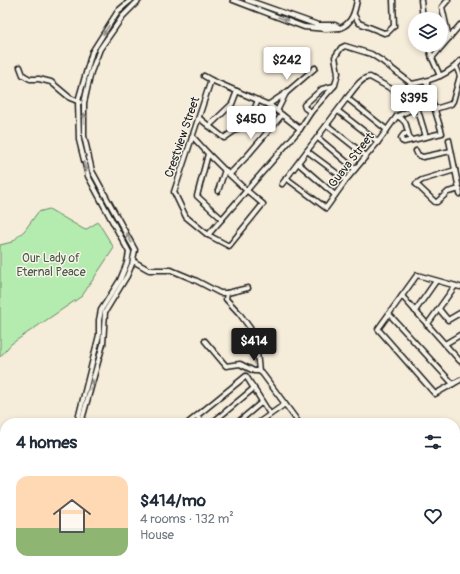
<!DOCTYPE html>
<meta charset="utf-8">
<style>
:root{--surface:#fff;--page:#f2f2f3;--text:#1f2937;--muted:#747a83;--line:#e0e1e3;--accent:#1c1c1c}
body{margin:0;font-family:Pangolin,sans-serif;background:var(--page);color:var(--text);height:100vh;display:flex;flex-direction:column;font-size:15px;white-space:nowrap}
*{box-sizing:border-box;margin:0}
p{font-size:13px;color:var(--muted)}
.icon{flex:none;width:22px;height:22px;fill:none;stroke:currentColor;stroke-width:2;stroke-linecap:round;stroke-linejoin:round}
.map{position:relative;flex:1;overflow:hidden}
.sheet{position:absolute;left:0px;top:418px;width:460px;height:156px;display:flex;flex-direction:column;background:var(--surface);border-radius:16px 16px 0 0;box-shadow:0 2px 6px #0003}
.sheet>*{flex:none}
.fabs{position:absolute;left:408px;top:12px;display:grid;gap:8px}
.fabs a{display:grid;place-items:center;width:40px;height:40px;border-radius:50%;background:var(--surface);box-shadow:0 2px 6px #0003;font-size:20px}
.price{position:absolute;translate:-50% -34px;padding:0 9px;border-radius:4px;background:#fff;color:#222;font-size:13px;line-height:26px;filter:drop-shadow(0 1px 2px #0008)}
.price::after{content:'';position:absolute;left:50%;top:24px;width:12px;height:9px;margin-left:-6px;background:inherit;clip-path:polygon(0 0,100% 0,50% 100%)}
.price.current{background:var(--accent);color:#fff}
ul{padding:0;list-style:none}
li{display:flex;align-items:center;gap:12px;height:100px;padding:0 16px}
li+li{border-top:1px solid var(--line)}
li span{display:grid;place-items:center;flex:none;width:112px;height:80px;border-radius:12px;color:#555}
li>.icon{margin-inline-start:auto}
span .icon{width:48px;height:48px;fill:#fffc;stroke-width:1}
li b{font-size:17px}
h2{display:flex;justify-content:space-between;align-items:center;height:48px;padding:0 16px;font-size:17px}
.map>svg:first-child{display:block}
.green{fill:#b4ecaf;stroke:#688466}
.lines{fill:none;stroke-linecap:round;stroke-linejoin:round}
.stream{stroke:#5b8c8f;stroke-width:1.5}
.minor-casing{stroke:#1c1c1c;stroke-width:7}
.tertiary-casing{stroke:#1c1c1c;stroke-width:8}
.minor{stroke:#f7f3e8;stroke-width:4}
.tertiary{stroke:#f7f3e8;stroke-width:5}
.oneway{fill:#94928c}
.labels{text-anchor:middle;stroke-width:3;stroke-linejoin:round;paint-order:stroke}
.street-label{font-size:12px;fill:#1c1c1c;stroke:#f7f3e8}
.park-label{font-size:12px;fill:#4a5a48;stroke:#f7f3e8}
</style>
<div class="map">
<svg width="460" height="574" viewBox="0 0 460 574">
<rect width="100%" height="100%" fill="#f6ecda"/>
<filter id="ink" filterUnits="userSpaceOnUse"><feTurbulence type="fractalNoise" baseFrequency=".025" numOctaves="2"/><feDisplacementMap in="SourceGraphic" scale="8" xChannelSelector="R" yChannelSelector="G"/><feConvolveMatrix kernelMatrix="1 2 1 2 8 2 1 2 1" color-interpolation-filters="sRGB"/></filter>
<g filter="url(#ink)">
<!-- green -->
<polygon class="green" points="49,209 85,230 98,222 114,248 82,296 11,344 0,357 0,245 12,242 25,230 38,212"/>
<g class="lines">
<!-- stream -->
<g class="stream">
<polyline points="0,550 5,554"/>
<polyline points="27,569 31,574"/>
</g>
<defs>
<g id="minor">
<polyline points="233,0 304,27 326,29 340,28"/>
<path d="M247 0 318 25H335L340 28C352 24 355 11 357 0"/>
<polyline points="421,0 423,19"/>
<polyline points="448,0 442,7 449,38"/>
<polyline points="354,15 359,23 384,33 388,32 394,26 393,0"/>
<polyline points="428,45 432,58 440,76"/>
<polyline points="432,58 460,25"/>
<polyline points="20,67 23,75 30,79 39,79 51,82 70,98 80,102"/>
<polyline points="204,76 211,80 271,106 300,129"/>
<polyline points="347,98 387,130"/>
<polyline points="268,105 286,93 315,68"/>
<polyline points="417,107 426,137"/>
<polyline points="435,109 451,104 453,101 460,76 456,66"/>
<polyline points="277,111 286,93"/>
<polyline points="338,111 378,142"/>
<polyline points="311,112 305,108 304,105 322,89 334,86"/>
<path d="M397 116C411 123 404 129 411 140"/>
<polyline points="199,118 224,138 250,120 258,100"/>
<polyline points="327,125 366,156"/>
<polyline points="209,126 232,104 237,91"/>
<polyline points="407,134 404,134 401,138 402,141 404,142 442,133 426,81"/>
<path d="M192 136C214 161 238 184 263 204L229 246 208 235 186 217 174 192 211 80"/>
<polyline points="318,138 355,169"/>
<polyline points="449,140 460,194"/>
<polyline points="307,151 346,180"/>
<polyline points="416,151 418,155 423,157 451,151"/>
<polyline points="208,154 197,196 222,219"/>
<polyline points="299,164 335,195"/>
<polyline points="455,170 422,180 416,184 435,202 437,202 448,192 460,189"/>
<polyline points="230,174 248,155 282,115"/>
<polyline points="286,178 326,208 346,180 378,142 397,116 432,101"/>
<path d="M282 184 347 98C353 91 361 77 370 77L397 92H399L412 84"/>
<polyline points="218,191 225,170"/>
<path d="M208 235 300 129 311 112 335 85 338 73 335 57 341 48 345 46 371 54 382 61 412 84C429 81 449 75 460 61"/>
<polyline points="133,261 149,270 171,270 195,280 220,293 227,293"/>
<polyline points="460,287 417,275 378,329 435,394 460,380"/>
<polyline points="248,288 227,293 226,299 239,313 250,328 256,343 259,371"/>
<polyline points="402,296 460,361"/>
<polyline points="439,309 448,320 460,313"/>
<polyline points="415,311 436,281"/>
<polyline points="389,314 453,384"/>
<polyline points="427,325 455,286"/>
<polyline points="205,341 226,366 240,364 254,371 259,371 262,373 285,404"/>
<polyline points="445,344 460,335"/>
<polyline points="197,416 202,423"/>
<polyline points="77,423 99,335 99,320 101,310 120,280 127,263 129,252 88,176 79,140 78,101 92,52 118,11 131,0"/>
<polyline points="81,423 103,344 105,312 127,276 132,264 135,250 92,171 84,136 84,103 91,72 100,49 123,16 139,0"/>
<polyline points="188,423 246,376 270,414"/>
<polyline points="212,423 254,388"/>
<polyline points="237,423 262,402"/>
<polyline points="258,423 285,404 299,423"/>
<polyline points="0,480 5,480"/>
<polyline points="455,505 460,515"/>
<polyline points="0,520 5,514"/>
<polyline points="0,525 5,521"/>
<polyline points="160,569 161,574"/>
<polyline points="204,569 206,574"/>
<polyline points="258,569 260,574"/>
<polyline points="319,569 321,574"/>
<polyline points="340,569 342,574"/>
<polyline points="363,569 366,574"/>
<polyline points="125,571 157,569"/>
<polyline points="281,571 288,569"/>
<polyline points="210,574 222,569"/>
<polyline points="380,574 381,569"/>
</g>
<g id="tertiary">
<polyline points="455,456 460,453"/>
<polyline points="407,574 411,569"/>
</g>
</defs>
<!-- minor casing -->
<use href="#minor" class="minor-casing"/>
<!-- tertiary casing -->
<use href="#tertiary" class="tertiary-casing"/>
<!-- minor -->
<use href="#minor" class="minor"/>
<!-- tertiary -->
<use href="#tertiary" class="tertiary"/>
</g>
<!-- one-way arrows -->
<defs><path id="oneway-solid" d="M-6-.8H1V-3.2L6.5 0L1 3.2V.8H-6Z"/></defs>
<g class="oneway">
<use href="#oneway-solid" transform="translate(283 19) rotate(21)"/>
<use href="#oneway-solid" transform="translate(106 30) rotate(123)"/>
<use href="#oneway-solid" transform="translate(84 118) rotate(-90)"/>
<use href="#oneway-solid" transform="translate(85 167) rotate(76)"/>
<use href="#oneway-solid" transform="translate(129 238) rotate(-118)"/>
<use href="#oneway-solid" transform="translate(92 385) rotate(-75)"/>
</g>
</g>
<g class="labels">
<!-- street labels -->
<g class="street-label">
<text transform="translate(182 137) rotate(-71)" y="4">Crestview Street</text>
<text transform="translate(351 160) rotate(-52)" y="4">Guava Street</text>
</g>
<!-- park labels -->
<g class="park-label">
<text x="51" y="262">Our Lady of<tspan x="51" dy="14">Eternal Peace</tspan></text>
</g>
</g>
</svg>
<div class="fabs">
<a><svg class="icon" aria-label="layers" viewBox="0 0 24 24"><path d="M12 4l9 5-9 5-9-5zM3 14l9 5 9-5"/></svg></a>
</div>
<b class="price" style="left:287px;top:81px">$242</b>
<b class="price" style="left:414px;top:119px">$395</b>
<b class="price" style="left:251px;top:140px">$450</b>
<b class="price current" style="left:254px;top:362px">$414</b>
<section class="sheet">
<h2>4 homes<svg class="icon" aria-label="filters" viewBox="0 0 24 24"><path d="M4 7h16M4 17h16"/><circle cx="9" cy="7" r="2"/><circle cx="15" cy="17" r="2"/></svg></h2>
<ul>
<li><span style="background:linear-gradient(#ffd9b3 65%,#8fb573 0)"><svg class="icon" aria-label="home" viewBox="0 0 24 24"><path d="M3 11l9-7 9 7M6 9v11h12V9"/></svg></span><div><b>$414/mo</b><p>4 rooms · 132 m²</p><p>House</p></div><svg class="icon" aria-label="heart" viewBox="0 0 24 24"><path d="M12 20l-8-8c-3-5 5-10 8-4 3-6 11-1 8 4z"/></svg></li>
</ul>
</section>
</div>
